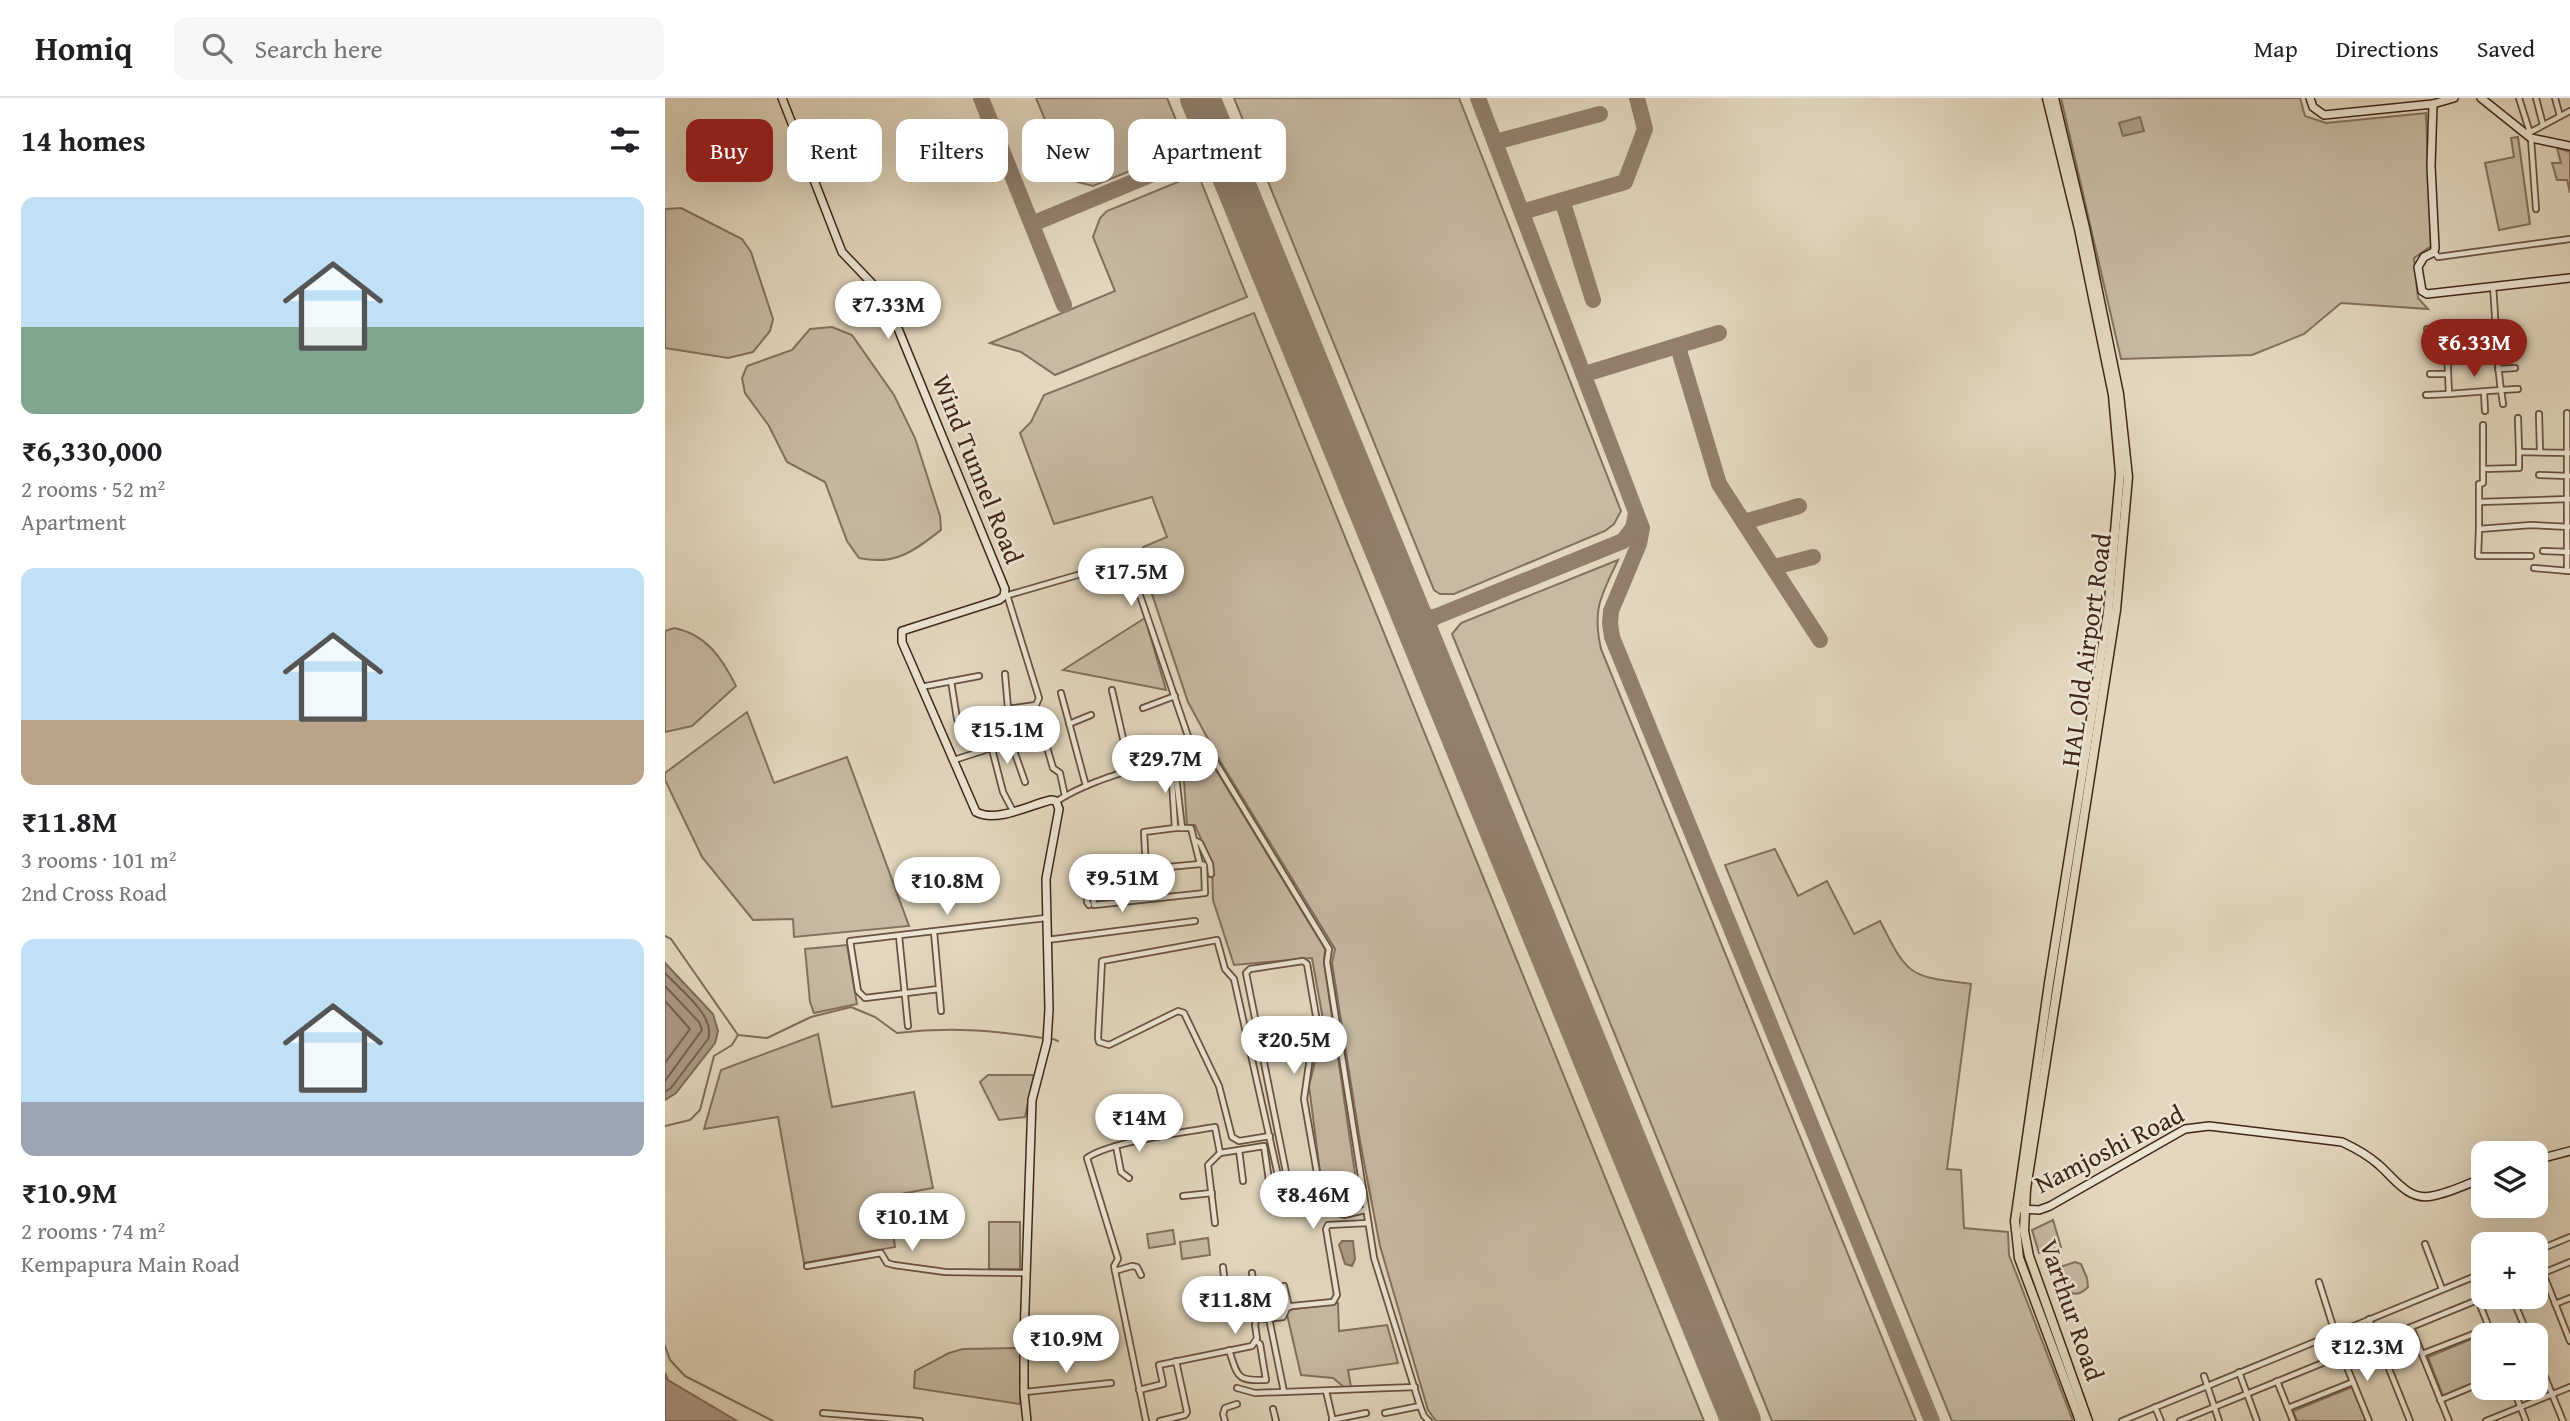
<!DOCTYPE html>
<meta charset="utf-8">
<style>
:root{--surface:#fff;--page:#f6f6f6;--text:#202124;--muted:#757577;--line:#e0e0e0;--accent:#8f2418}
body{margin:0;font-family:"Gentium Book Plus",serif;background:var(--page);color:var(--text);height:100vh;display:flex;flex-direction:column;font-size:26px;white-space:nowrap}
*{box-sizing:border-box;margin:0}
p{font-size:23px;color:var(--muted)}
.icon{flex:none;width:38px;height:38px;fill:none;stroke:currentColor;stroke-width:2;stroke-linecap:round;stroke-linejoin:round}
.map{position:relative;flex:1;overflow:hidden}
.drawer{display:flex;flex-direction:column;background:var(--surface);width:665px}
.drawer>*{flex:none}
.top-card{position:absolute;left:21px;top:21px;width:665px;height:63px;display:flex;gap:14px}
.buttons{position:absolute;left:1806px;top:1043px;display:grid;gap:14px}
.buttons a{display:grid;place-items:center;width:77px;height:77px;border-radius:14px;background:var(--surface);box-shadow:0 7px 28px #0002;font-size:35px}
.price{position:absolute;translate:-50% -60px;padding:0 16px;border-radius:24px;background:#fff;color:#222;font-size:23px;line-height:46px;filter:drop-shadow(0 2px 4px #0008)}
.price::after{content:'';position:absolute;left:50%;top:42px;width:21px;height:16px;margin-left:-10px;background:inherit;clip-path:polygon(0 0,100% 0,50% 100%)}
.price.selected{background:var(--accent);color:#fff}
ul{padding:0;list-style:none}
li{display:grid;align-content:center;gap:14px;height:371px;padding:0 21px}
li span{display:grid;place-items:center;height:217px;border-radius:14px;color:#555}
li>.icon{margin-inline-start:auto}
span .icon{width:126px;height:126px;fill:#fffc;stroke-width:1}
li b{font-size:30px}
h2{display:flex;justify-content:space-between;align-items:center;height:84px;padding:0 21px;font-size:30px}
.chip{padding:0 24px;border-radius:14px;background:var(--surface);box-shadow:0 7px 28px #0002;font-size:24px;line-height:63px}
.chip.selected{background:var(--accent);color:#fff}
header{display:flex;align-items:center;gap:42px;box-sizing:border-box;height:98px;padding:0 35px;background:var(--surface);border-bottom:2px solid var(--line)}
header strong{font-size:33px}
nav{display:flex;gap:38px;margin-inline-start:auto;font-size:24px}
.search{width:490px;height:63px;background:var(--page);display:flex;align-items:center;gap:18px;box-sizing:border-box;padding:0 24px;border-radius:14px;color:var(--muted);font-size:26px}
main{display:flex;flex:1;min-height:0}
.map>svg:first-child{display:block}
.green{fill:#c7baa3;stroke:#84705e;stroke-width:2}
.water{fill:#ac9b87;stroke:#816c5b;stroke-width:2}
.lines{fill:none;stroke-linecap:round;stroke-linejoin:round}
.shore{stroke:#766050;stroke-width:2}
.stream{stroke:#816c5b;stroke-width:2}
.taxiway{stroke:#927f6c;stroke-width:16}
.runway{stroke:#927f6c;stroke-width:40}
.street-casing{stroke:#695242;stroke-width:8}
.secondary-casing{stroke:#402619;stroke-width:10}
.primary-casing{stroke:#402619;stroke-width:11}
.street{stroke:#ede6d5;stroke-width:4.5}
.secondary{stroke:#ede6d5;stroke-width:7}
.primary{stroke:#e3d8bf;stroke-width:8}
.labels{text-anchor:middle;stroke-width:5;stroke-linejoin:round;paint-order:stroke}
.street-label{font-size:26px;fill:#402619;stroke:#ede6d5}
</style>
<header>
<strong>Homiq</strong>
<div class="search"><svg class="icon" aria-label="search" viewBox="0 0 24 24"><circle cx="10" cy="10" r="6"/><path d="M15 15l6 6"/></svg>Search here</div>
<nav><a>Map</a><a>Directions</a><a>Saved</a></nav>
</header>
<main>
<section class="drawer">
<h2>14 homes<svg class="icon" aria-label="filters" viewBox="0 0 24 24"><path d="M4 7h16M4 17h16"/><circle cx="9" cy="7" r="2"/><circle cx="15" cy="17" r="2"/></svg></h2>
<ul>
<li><span style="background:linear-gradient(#bfe0f5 60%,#7fa58c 0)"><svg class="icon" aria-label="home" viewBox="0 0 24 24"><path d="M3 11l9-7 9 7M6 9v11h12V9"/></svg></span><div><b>₹6,330,000</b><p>2 rooms · 52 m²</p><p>Apartment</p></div></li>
<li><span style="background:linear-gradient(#bfe0f5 70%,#b9a48a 0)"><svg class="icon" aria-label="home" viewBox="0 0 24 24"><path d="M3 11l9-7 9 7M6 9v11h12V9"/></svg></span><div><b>₹11.8M</b><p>3 rooms · 101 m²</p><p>2nd Cross Road</p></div></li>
<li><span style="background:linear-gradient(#bfe0f5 75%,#9aa5b1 0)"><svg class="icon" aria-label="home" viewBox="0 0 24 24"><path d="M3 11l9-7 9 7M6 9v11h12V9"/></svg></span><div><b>₹10.9M</b><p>2 rooms · 74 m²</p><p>Kempapura Main Road</p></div></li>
</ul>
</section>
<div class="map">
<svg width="1905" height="1323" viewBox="0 0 1905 1323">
<rect width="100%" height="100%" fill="#e3d8bf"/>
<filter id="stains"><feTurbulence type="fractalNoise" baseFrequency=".00286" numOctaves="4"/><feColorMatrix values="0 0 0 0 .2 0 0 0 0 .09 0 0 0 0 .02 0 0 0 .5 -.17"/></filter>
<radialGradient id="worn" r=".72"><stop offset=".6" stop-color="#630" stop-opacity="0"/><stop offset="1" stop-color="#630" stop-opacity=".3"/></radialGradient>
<!-- green -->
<g class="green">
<polygon points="371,0 502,0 520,44 512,54 428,88 405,82"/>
<polygon points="569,0 794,0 956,413 949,426 940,433 789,496 775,496 769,492"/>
<polygon points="1396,0 1635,0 1640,18 1661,25 1761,15 1766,148 1749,160 1753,200 1763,211 1676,205 1639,236 1587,257 1456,261"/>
<polygon points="1853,39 1865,126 1834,132 1820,65 1849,59 1846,40"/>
<polygon points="1892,50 1905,54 1905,95 1902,82 1892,82 1887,65 1896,65"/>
<polygon points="520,81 535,81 582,199 390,277 356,254 325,245 450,193 428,139 435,120 442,113"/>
<polygon points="16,110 77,141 86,154 108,221 105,233 88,254 63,260 0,250 0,111"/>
<polygon points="589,215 1039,1323 771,1323 763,1312 715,1148 695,1043 667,865 670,851 555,663 523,604 481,478 485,471 478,449 502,439 487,399 389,426 355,335 366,324 379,297"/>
<path d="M167 229 187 237 229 297 250 340 275 418 276 432C249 453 230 468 194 460L182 443 160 384 122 364 104 328 80 295 77 280 82 268 127 252 145 231Z"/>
<path d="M953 462C936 498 927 511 936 551L1251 1323H1107L787 536 796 525Z"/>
<polygon points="480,520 501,592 398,572"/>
<path d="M9 530C41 536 57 560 71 588L27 628 0 634V533Z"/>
<polygon points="82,614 109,685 182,659 244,828 129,839 128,821 88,822 37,759 0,682 0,675"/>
<polygon points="533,662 546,664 660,851 659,864 692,1089 666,1093 655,1074 644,988 659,927 647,860 569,867 548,802 547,767 530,727 522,727 518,668"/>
<path d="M1110 751 1133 798 1162 783 1189 836 1215 823C1224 839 1234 865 1250 874 1266 883 1289 883 1306 886L1282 1071 1296 1072 1299 1130 1343 1134 1344 1157 1408 1323H1287L1060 767Z"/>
<polygon points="182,847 192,906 149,915 145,904 140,851"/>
<polygon points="153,936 167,1009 249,994 268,1090 209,1101 212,1116 225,1114 230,1149 139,1165 113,1019 39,1031 56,972"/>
<polygon points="323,977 369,977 360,1019 334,1022 315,984"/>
<polygon points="1388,1122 1396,1149 1374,1155 1367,1132"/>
<rect x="324" y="1124" width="31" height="47"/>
<polygon points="508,1132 510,1146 484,1150 482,1136"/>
<polygon points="543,1140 545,1157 517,1161 515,1144"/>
<path d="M1410 1164 1416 1166 1422 1180 1423 1189C1406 1207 1392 1185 1398 1168Z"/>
<polygon points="673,1205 674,1233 722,1227 733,1265 683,1272 686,1289 680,1290 668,1280 636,1277 621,1212"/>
<polygon points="1821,1235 1822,1237 1818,1237 1818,1281 1778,1298 1763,1259"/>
<polygon points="356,1250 355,1306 249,1290 250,1273 284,1255 298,1251"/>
<polygon points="1687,1289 1701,1323 1632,1323 1628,1313"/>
</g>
<!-- water -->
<g class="water">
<polygon points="1475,19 1479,33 1458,38 1454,25"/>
<polygon points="0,865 48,916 53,933 50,945 11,995 0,1002"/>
<polygon points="677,1143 688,1143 690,1161 687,1168 680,1166 674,1147"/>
<polygon points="0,1275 3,1282 72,1323 0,1323"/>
</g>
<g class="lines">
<!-- shore -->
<g class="shore">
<path d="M0 875C15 892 51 918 43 941L6 990 0 994"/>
<polyline points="0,888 34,924 37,932 0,983"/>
<polyline points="0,903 25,931 0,965"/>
</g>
<!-- stream -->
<g class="stream">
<polyline points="0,838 6,841 73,937 67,947 49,958 35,1012 25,1022 0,1028"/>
<path d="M73 937 102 940 146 919 186 909 210 919 232 935C283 929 327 932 378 940"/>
<polyline points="388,941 393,943"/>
<polyline points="0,1248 5,1262 20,1278 108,1323"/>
</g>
<!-- taxiway -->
<g class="taxiway">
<polyline points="316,0 399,207"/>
<polyline points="813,0 977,430 974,446 946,513 945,525 947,539 1267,1323"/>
<polyline points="830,44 935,16"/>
<polyline points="900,102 899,108 928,202"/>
<polyline points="857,114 960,84 980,31 972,0"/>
<polyline points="367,126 555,48"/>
<polyline points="1013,249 1054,386 1155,542"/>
<polyline points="920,276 1054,235"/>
<polyline points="1079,424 1134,408"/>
<polyline points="1109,469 1148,459"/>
<polyline points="744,513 757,520 770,519"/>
<polyline points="755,540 760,527 770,519 958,443 968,430 971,415"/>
</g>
<!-- runway -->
<polyline class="runway" points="535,0 1076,1323"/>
<defs>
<g id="street">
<polyline points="1854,0 1865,35"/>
<polyline points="1871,0 1878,27"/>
<polyline points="1890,0 1895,18"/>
<polyline points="1862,36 1905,13"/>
<polyline points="1866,41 1871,111"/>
<polyline points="1769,154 1773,159 1905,141"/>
<path d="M1828 189C1831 224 1831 258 1836 292L1784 296 1781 230 1831 227"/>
<polyline points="1762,231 1781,230"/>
<polyline points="1765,253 1782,252"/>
<polyline points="1833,271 1850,270"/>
<polyline points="1765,276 1783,276"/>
<polyline points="1819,294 1820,313"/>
<polyline points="1761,297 1784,296"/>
<polyline points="1838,306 1836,292 1853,291"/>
<polyline points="1902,315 1902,473"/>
<polyline points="1874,316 1875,354"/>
<polyline points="1853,320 1854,354"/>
<polyline points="1905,355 1854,354 1854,370 1818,371 1818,385 1814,386 1814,431 1866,427 1905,429"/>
<polyline points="1818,371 1818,327"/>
<polyline points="1874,377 1904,378"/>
<polyline points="1814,404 1904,401"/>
<polyline points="1814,431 1813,458 1866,458"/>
<polyline points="1878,453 1905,454"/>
<polyline points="1869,470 1904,473"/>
<polyline points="342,497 374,600 371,607 342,611"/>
<polyline points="340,498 454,465 462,467 466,471 527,650 540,655 551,665 664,851 662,864 709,1160 755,1308 759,1318 764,1323"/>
<polyline points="340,576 346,644 360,684"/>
<polyline points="286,583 292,621 317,653"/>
<polyline points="256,589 314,578"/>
<polyline points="447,592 465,671"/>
<polyline points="396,595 421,688"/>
<polyline points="478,610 510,598"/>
<polyline points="404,626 426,617"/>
<polyline points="379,639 388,670 395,675 400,698"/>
<polyline points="327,651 338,694 348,713"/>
<polyline points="506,660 511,678 517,730"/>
<polyline points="289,662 345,644"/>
<polyline points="506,668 510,730"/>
<path d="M392 703C433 677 483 670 527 650"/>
<polygon points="510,730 526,730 535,766 539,767 540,795 429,807 427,784 430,776 481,771 479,734"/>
<polyline points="531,743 535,745 545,766 546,776"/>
<polyline points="481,771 535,766"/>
<polyline points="424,807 422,804 423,766 432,765 440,775"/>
<polyline points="269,834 276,913"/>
<polyline points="234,838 243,928"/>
<polyline points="382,842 530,823"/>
<polyline points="274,891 200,900 193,893 185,843 381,820"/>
<path d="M605 1038 574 1043 567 1039 554 988 519 915 513 913 444 947 434 944 433 940 437 863 552 842 560 871 569 881 616 1091 617 1095C631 1105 644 1090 662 1099"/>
<polyline points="451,1048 456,1074 464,1080"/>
<polyline points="574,1052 578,1083"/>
<polyline points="623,1084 651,1079 652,1075 639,1001 651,918 642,866 638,863 585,871 581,875 623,1084 626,1100"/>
<polyline points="697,1091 668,1095 662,1099 668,1104 698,1099"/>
<polyline points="518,1098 547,1095"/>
<polyline points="550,1125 543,1067 555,1055"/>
<polyline points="1760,1146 1777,1191"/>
<polyline points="1871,1153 1905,1139"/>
<polyline points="142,1168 216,1155 222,1165 229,1167 280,1174 361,1175"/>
<polyline points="558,1169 563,1214 567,1218 586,1215 592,1219"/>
<polyline points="450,1173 467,1168 472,1169 476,1177"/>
<polyline points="587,1175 592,1209 589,1217"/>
<polyline points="1878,1175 1905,1243"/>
<polyline points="1871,1178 1905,1164"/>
<polyline points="1654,1184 1677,1257 1704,1323"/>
<polyline points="619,1188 624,1209"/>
<polyline points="522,1195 560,1189"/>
<polyline points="1847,1199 1863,1237"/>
<polyline points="1813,1202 1827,1237"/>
<polyline points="1890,1206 1905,1200"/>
<polyline points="1704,1221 1745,1323"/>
<polyline points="605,1225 619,1294"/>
<polyline points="1746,1229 1784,1323"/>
<path d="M564 1252C573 1279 571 1283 601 1282L595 1246 591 1243"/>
<polyline points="1757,1256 1824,1230"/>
<polyline points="1871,1257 1898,1323"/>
<polyline points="1574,1274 1592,1323"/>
<polyline points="1539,1278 1554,1323"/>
<polyline points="1612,1283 1628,1323"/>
<polyline points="572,1290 590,1295 750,1289"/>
<polyline points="1848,1290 1861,1323"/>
<polyline points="474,1292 498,1286 494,1267 587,1248 592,1240 590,1227 592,1219 600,1221 618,1219 622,1210 627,1208 668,1204 672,1197 661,1131 663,1127 703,1125"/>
<polyline points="661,1293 668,1323"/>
<polyline points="360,1294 446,1285"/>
<polyline points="1775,1302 1818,1284"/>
<polyline points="1490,1309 1496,1323"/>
<polyline points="1623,1310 1688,1284"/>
<polyline points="608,1311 611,1323"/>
<polyline points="158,1315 255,1323"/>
<polyline points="720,1315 755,1308"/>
<polyline points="667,1322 701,1315"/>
<path d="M481 1323 450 1173 449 1168 453 1161 422 1060C443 1044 521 1034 550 1029L555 1055 599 1048 608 1110 614 1114 654 1109 679 1117 700 1112"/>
<polyline points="495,1323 520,1317 522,1314 511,1263"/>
<polyline points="560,1323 558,1316 560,1310 572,1306"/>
<polyline points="1457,1323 1818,1175"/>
<polyline points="1515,1323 1820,1199"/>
<polyline points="1821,1323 1905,1289"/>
</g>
<g id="secondary">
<path d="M117 0 177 154 220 199 340 491 339 498 334 502 237 533V544L311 714C332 725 364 707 386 702L391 703 394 711 381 781 384 911 382 944 367 1002 359 1239V1295L362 1323"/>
<polyline points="1645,0 1648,9 1659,17 1768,6 1789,0"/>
<polyline points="1816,0 1866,40 1905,48"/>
<polyline points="1768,6 1766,68 1770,150 1769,154 1759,159 1753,169 1757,193 1762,196 1905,180"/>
<polyline points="1871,1062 1905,1053"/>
<path d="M1356 1111 1374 1112 1385 1108 1520 1031 1544 1028 1677 1044C1690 1050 1703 1057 1714 1067 1729 1080 1743 1103 1767 1098 1784 1095 1802 1086 1818 1080"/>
</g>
<g id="primary">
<polyline points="1382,0 1414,131 1448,297 1455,376 1443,514 1384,885 1350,1123 1354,1160 1415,1323"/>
<polyline points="1389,0 1420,130 1454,296 1463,379 1451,512 1361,1091 1359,1133 1364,1158 1423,1323"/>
</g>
</defs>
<!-- street casing -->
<use href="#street" class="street-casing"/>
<!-- secondary casing -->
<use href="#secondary" class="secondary-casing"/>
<!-- primary casing -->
<use href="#primary" class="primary-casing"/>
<!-- street -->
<use href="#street" class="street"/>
<!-- secondary -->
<use href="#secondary" class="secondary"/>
<!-- primary -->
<use href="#primary" class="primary"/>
</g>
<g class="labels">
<!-- street labels -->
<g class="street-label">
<text transform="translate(313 371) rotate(68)" y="9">Wind Tunnel Road</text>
<text transform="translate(1421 552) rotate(-82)" y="9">HAL Old Airport Road</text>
<text transform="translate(1444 1051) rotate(-27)" y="9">Namjoshi Road</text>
<text transform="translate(1407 1212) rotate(71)" y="9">Varthur Road</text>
</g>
</g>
<rect width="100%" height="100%" filter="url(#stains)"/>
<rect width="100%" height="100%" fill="url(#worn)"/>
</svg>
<div class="buttons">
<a><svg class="icon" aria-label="layers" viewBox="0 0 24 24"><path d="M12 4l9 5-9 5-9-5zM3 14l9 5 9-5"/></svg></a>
<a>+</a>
<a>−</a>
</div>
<b class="price" style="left:223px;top:243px">₹7.33M</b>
<b class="price selected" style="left:1809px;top:281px">₹6.33M</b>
<b class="price" style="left:466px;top:510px">₹17.5M</b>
<b class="price" style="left:342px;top:668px">₹15.1M</b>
<b class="price" style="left:500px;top:697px">₹29.7M</b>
<b class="price" style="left:457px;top:816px">₹9.51M</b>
<b class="price" style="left:282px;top:819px">₹10.8M</b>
<b class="price" style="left:629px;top:978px">₹20.5M</b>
<b class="price" style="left:474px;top:1056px">₹14M</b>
<b class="price" style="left:648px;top:1133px">₹8.46M</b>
<b class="price" style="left:247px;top:1155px">₹10.1M</b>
<b class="price" style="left:570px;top:1238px">₹11.8M</b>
<b class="price" style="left:401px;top:1277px">₹10.9M</b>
<b class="price" style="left:1702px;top:1285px">₹12.3M</b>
<div class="top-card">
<a class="chip selected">Buy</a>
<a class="chip">Rent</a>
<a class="chip">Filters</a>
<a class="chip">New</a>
<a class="chip">Apartment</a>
</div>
</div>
</main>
